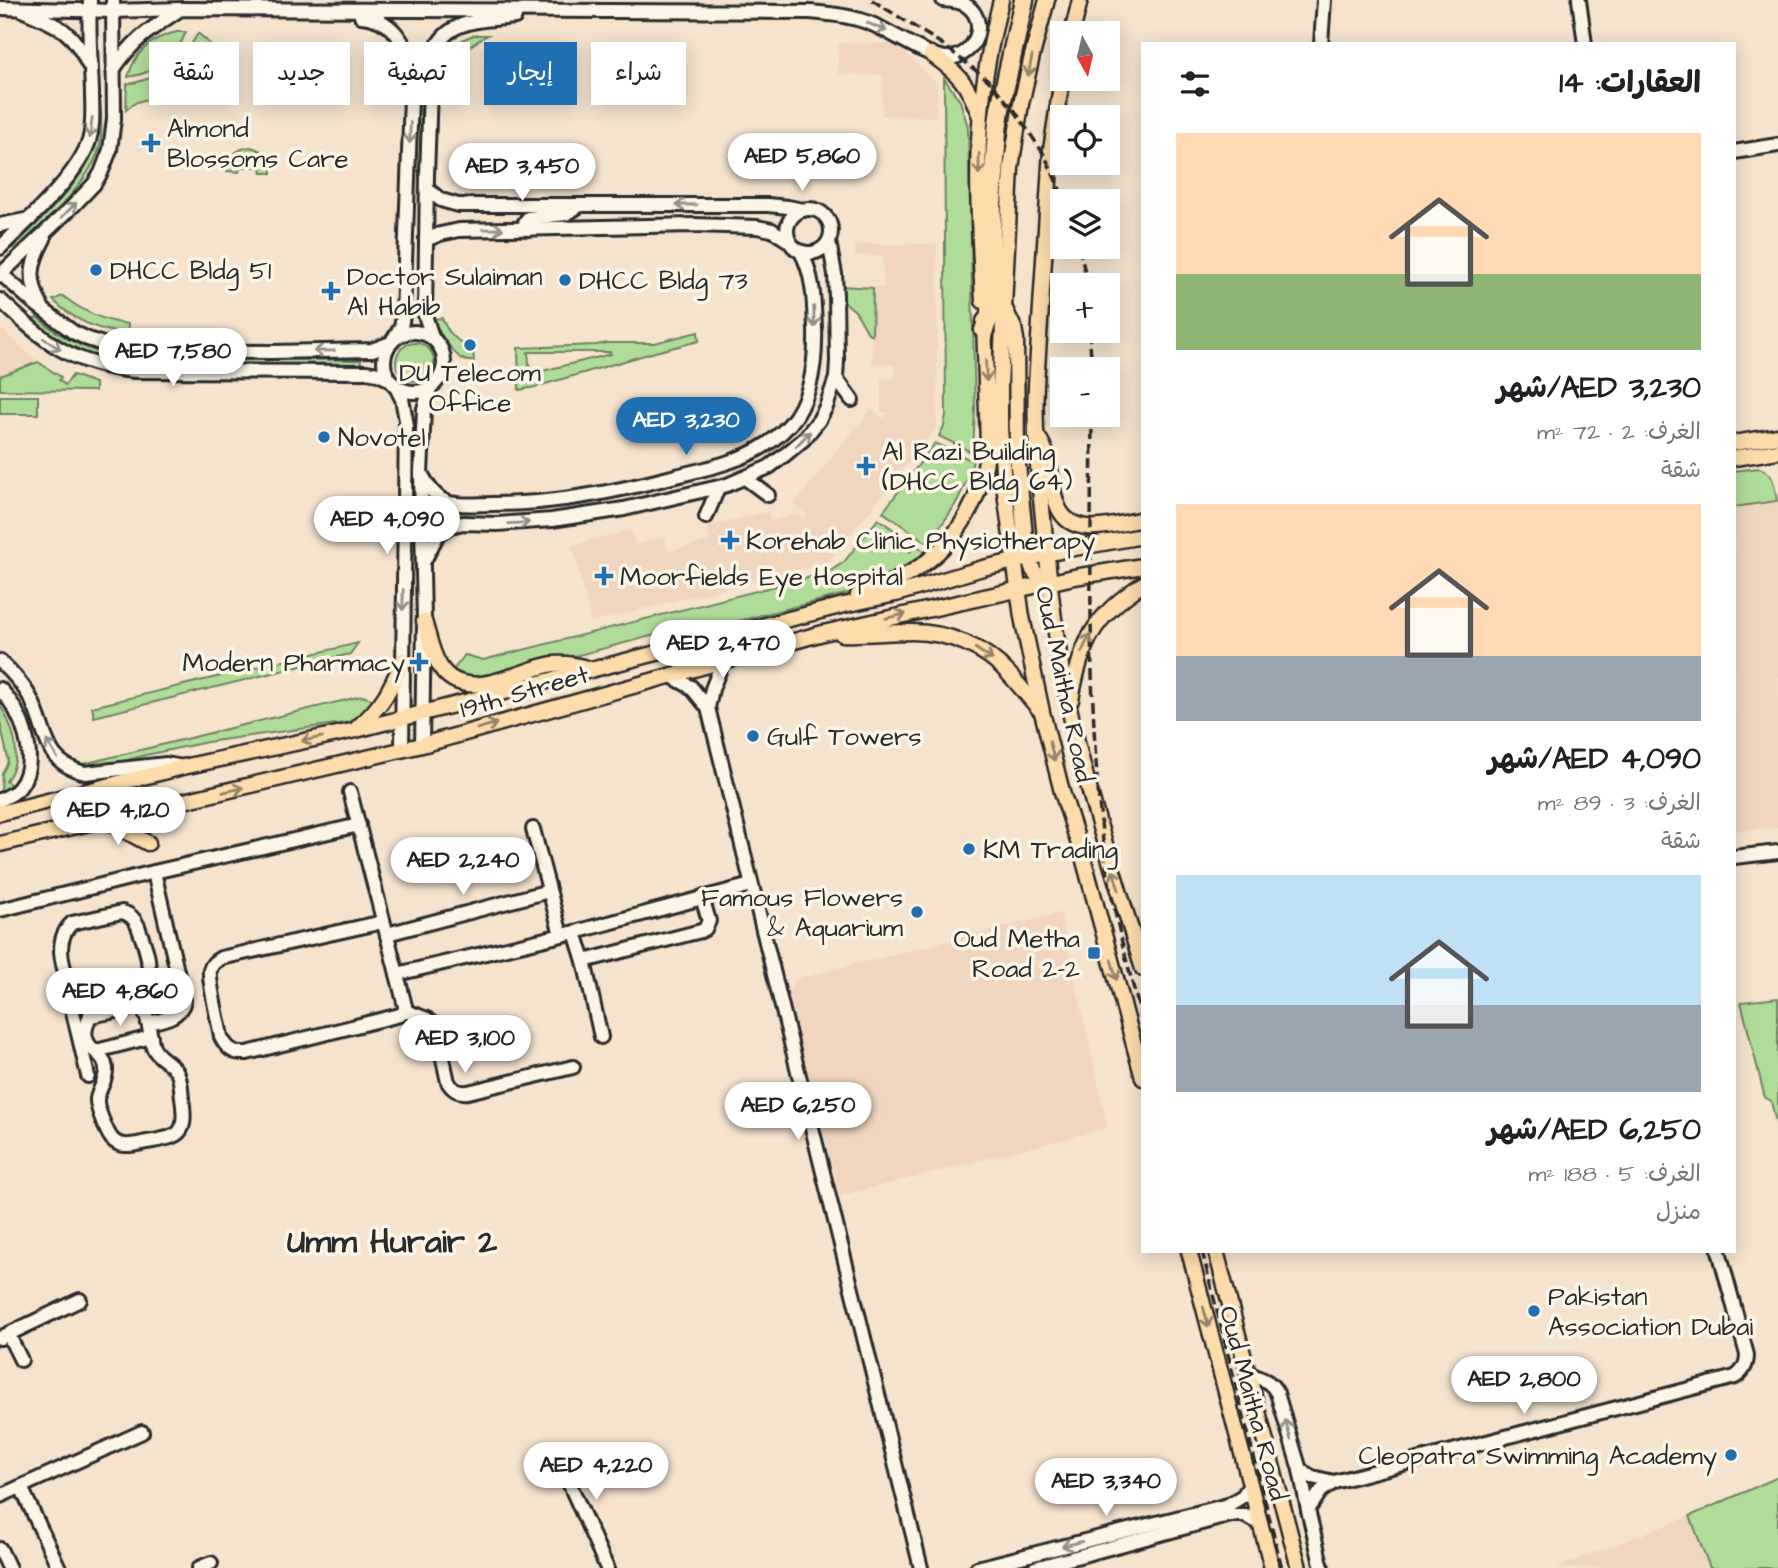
<!DOCTYPE html>
<html lang="ar">
<meta charset="utf-8">
<style>
:root{--surface:#fff;--page:#f2f2f2;--text:#202124;--muted:#757577;--accent:#1f6fb2}
body{margin:0;font-family:"Architects Daughter","Playpen Sans Arabic",sans-serif;background:var(--page);color:var(--text);direction:rtl;height:100vh;display:flex;flex-direction:column;font-size:26px;white-space:nowrap}
*{box-sizing:border-box;margin:0}
p{font-size:23px;color:var(--muted)}
.icon{flex:none;width:38px;height:38px;fill:none;stroke:currentColor;stroke-width:2;stroke-linecap:round;stroke-linejoin:round}
.map{position:relative;flex:1;overflow:hidden;direction:ltr}
.sheet{position:absolute;left:1141px;top:42px;width:595px;height:1211px;display:flex;flex-direction:column;background:var(--surface);border-radius:0px;box-shadow:0 4px 18px #0003;direction:rtl}
.sheet>*{flex:none}
.hud{position:absolute;left:21px;top:42px;width:665px;height:63px;direction:rtl;display:flex;gap:14px}
.needle{width:46px;rotate:172deg}
.buttons{position:absolute;left:1050px;top:21px;display:grid;gap:14px}
.buttons a{display:grid;place-items:center;width:70px;height:70px;border-radius:0px;background:var(--surface);box-shadow:0 4px 18px #0003;font-size:35px}
.price{position:absolute;translate:-50% -60px;padding:0 16px;border-radius:24px;background:#fff;color:#222;font-size:23px;line-height:46px;filter:drop-shadow(0 2px 4px #0008)}
.price::after{content:'';position:absolute;left:50%;top:42px;width:21px;height:16px;margin-left:-10px;background:inherit;clip-path:polygon(0 0,100% 0,50% 100%)}
.price.selected{background:var(--accent);color:#fff}
ul{padding:0;list-style:none}
li{display:grid;align-content:center;gap:14px;height:371px;padding:0 35px}
li span{display:grid;place-items:center;height:217px;border-radius:0px;color:#555}
li>.icon{margin-inline-start:auto}
span .icon{width:126px;height:126px;fill:#fffc;stroke-width:1}
li b{font-size:30px}
h2{display:flex;justify-content:space-between;align-items:center;height:84px;padding:0 35px;font-size:30px}
.pill{padding:0 24px;border-radius:0px;background:var(--surface);box-shadow:0 4px 18px #0003;font-size:24px;line-height:63px}
.pill.selected{background:var(--accent);color:#fff}
.map>svg:first-child{display:block}
.built{fill:#f0d6be}
.green{fill:#b0dc9a;stroke:#6e8462;stroke-width:2;fill-rule:evenodd}
.lines{fill:none;stroke-linecap:round;stroke-linejoin:round}
.minor-casing{stroke:#2b2b2b;stroke-width:18}
.major-casing{stroke:#2b2b2b;stroke-width:19}
.highway-casing{stroke:#2b2b2b;stroke-width:23}
.minor{stroke:#fcf5e5;stroke-width:12}
.major{stroke:#fddcac;stroke-width:14}
.highway{stroke:#fddcac;stroke-width:18}
.rail{stroke:#2b2b2b;stroke-width:3.5;stroke-dasharray:10 5;stroke-linecap:butt}
.oneway{stroke:#949088}
.oneway2{stroke:#94846c}
.poi-dot{fill:#1f6fb2;stroke:#fcf5e5;stroke-width:2.5}
.labels{text-anchor:middle;stroke-width:7;stroke-linejoin:round;paint-order:stroke}
.poi-label{font-size:26px;fill:#2b2b2b;stroke:#fcf5e5;text-anchor:start}
.street-label{font-size:26px;fill:#2b2b2b;stroke:#fcf5e5}
.district-label{font-size:33px;font-weight:bold;fill:#2b2b2b;stroke:#fcf5e5}
</style>
<div class="map">
<svg width="1778" height="1568" viewBox="0 0 1778 1568">
<rect width="100%" height="100%" fill="#f5e3ce"/>
<filter id="ink" filterUnits="userSpaceOnUse"><feTurbulence type="fractalNoise" baseFrequency=".0143" numOctaves="2"/><feDisplacementMap in="SourceGraphic" scale="14" xChannelSelector="R" yChannelSelector="G"/><feConvolveMatrix kernelMatrix="1 2 1 2 8 2 1 2 1" color-interpolation-filters="sRGB"/></filter>
<g filter="url(#ink)">
<!-- built -->
<g class="built">
<polygon points="838,43 896,44 937,83 936,117 882,116 883,75 838,74"/>
<polygon points="856,244 937,244 937,427 827,563 591,622 572,545 631,530 635,544 665,537 669,551 710,541 707,527 768,512 771,521 800,514 802,519 804,519 807,515 794,504 871,409 884,418 887,414 887,412 881,412 881,379 895,378 895,365 872,364 873,288 883,287 883,256 855,255"/>
<polygon points="0,328 24,350 38,362 0,376"/>
<polygon points="1778,500 1778,827 1734,831 1734,507"/>
<polygon points="1060,913 1108,1128 840,1196 788,995 795,979"/>
<polygon points="1690,1516 1710,1568 1555,1568"/>
</g>
<!-- green -->
<g class="green">
<path d="M177 32H186C175 59 156 73 128 77 135 52 152 37 177 32Z"/>
<path d="M198 33 210 44 200 53 183 78 161 100C147 97 136 100 126 110L127 84C160 79 183 63 198 33Z"/>
<path d="M474 35H488C470 45 458 54 448 72H440C444 53 455 41 474 35Z"/>
<polygon points="417,64 422,64 420,171 415,171"/>
<polygon points="944,78 960,101 968,127 975,409 973,453 939,436 944,426 946,415"/>
<path d="M96 98H100C101 114 103 131 100 146 91 182 42 225 17 252L13 248C40 219 91 177 97 136 98 124 96 111 96 98Z"/>
<path d="M250 147C264 150 272 159 272 173H262L261 167H240L239 172 227 171C228 157 236 149 250 147Z"/>
<polygon points="840,286 873,288 872,335 868,333 856,312 841,299"/>
<path d="M63 296C83 312 103 321 128 324V334C99 331 74 321 53 300Z"/>
<path d="M37 317C64 341 93 354 130 358L361 360V364H122C87 358 59 345 33 321Z"/>
<path d="M442 318C446 331 460 345 473 349L474 362C469 361 466 361 462 359 452 353 437 329 433 319Z"/>
<path d="M698 332 699 341 655 352 535 387 519 390 518 348 596 345 607 343H654ZM528 352H610L611 354 530 374Z"/>
<circle cx="415" cy="362" r="19"/>
<polygon points="38,362 61,377 59,380 65,385 73,375 95,383 95,391 0,390 0,376"/>
<rect x="0" y="396" width="38" height="18"/>
<path d="M935 443 973 461C964 493 950 518 926 542L883 512Z"/>
<path d="M1759 468C1775 473 1774 486 1777 501L1734 507V471Z"/>
<polygon points="878,519 897,532 894,541 910,552 916,545 926,553 895,575 861,590 711,628 697,624 494,677 471,678 453,670 465,655 483,660 827,573 844,562"/>
<polygon points="358,643 350,654 94,717 92,707"/>
<polygon points="362,696 378,701 362,717 350,722 207,742 146,755 109,765 94,767 79,765"/>
<path d="M0 705C14 728 24 758 6 781L11 785 1 792 2 773 7 764 8 759 0 722Z"/>
<polygon points="1778,998 1778,1131 1771,1101 1765,1098 1741,1002"/>
<polygon points="1778,1477 1778,1568 1710,1568 1690,1516"/>
</g>
<g class="lines">
<defs>
<g id="minor">
<polyline points="1579,0 1585,44"/>
<path d="M0 8 113 11 181 9 810 12C832 14 854 16 874 25 893 33 929 58 948 58 977 57 990 18 964 4 958 1 950 1 943 0"/>
<path d="M24 11C57 25 73 30 88 64"/>
<path d="M361 16C391 18 407 42 412 70L403 316 401 327 393 340"/>
<polyline points="1321,44 1324,0"/>
<path d="M113 70C134 39 149 30 179 10"/>
<polyline points="1734,152 1778,145"/>
<polyline points="427,189 441,200 458,205 768,205 788,207 803,210"/>
<circle cx="809" cy="231" r="22"/>
<polyline points="0,225 30,219"/>
<polyline points="528,229 525,222 528,218 566,214 579,206"/>
<polyline points="426,240 440,234 459,230 694,225 757,227 772,230 789,241"/>
<path d="M0 248C27 221 77 177 89 141 94 125 92 108 92 92 91 61 88 31 90 0"/>
<polyline points="0,273 33,302 73,332 88,339 112,347 139,351 271,352 372,350 391,343"/>
<polyline points="0,275 72,207 94,184 101,173 110,150 114,119 113,0"/>
<path d="M0 300C45 342 71 365 135 371L367 372 378 374 389 379"/>
<path d="M42 307C28 280 30 265 44 239"/>
<circle cx="414" cy="362" r="30"/>
<path d="M432 337 425 315 427 175 431 61C442 18 479 21 515 17"/>
<polyline points="836,378 852,400"/>
<polyline points="396,387 402,399 406,420 402,750"/>
<path d="M421 473C428 486 435 499 450 503 463 506 479 504 492 504 555 504 615 492 676 476 696 471 717 467 737 459 756 452 776 440 790 424 812 398 816 362 815 329 814 302 814 276 801 252"/>
<polyline points="745,478 768,495"/>
<polyline points="706,517 718,488"/>
<polyline points="423,563 438,534 450,526 463,523 497,524 552,520 624,509 727,485 769,467 786,454 804,439 819,420 826,407 836,378 837,361 836,296 835,274 829,242"/>
<path d="M0 661C12 672 23 684 31 699 48 732 42 762 85 773L166 764 183 767"/>
<polyline points="671,676 691,687 708,708 921,1568"/>
<path d="M0 689C22 712 41 760 19 788 14 794 7 797 0 800"/>
<polyline points="708,708 712,689 723,661"/>
<polyline points="422,745 424,621 421,473 424,409 430,388"/>
<polyline points="350,792 397,974 575,932 751,885"/>
<polyline points="533,829 561,935"/>
<polyline points="1734,857 1778,852"/>
<polyline points="0,910 154,872 359,825"/>
<path d="M122 912C130 914 134 918 138 926 142 939 151 958 148 972 147 983 138 991 141 1003 142 1008 145 1013 147 1018 150 1028 150 1040 154 1049 159 1059 171 1062 177 1072 181 1079 181 1090 182 1098 188 1139 178 1136 142 1143 132 1145 120 1148 112 1139 107 1133 96 1107 97 1099 99 1088 107 1080 106 1068 104 1054 93 1053 88 1043 79 1027 96 1016 89 1002 84 994 75 992 69 985 62 964 54 940 72 923Z"/>
<path d="M383 922 221 958C216 961 212 963 210 970 208 981 219 1023 221 1037 227 1049 234 1054 247 1053L400 1015 405 1011V1006L397 974"/>
<polyline points="575,932 584,961 601,1037"/>
<polyline points="387,934 549,891"/>
<polyline points="584,961 701,931 705,929 709,921 702,897"/>
<polyline points="72,1008 88,1076"/>
<path d="M405 1011 427 1019 436 1027 448 1082C453 1090 458 1093 468 1092L573 1067"/>
<polyline points="90,1016 142,1006"/>
<path d="M148 1023C164 1019 179 1018 184 1001L154 872"/>
<polyline points="96,1051 151,1037"/>
<polyline points="8,1334 21,1360"/>
<polyline points="0,1338 80,1300"/>
<path d="M1247 1372C1260 1380 1269 1378 1277 1393L1300 1470 1308 1510 1322 1568"/>
<polyline points="554,1449 607,1568"/>
<polyline points="1300,1470 1312,1477 1334,1482"/>
<polyline points="21,1487 59,1568"/>
<polyline points="0,1496 142,1432"/>
<path d="M1308 1510 1321 1491 1334 1482 1735 1377C1743 1372 1747 1365 1747 1355L1719 1251"/>
<polyline points="0,1549 9,1568"/>
<polyline points="199,1568 211,1563"/>
<polyline points="977,1568 1228,1505 1243,1496 1250,1485"/>
<polyline points="1035,1568 1231,1515 1243,1515 1260,1523"/>
</g>
<g id="major">
<polyline points="1047,0 1032,56 1021,104 1011,168 1000,386 1000,428 1004,485 1022,617 1042,712 1062,792 1083,857 1143,1078"/>
<polyline points="1072,33 1080,0"/>
<path d="M931 54C958 73 967 82 979 114"/>
<path d="M1062 79 1051 150 1036 385C1034 433 1039 480 1044 528 1050 588 1056 648 1069 707 1088 796 1117 882 1143 969"/>
<path d="M983 301C980 239 975 174 981 112 984 74 992 37 1001 0"/>
<polyline points="1005,309 1014,328 1016,339 1017,455 1025,536 1029,558 1033,570 1038,576 1049,582"/>
<path d="M1036 435C1045 445 1048 457 1050 470 1052 482 1053 496 1058 507 1072 540 1117 524 1143 519"/>
<polyline points="1734,443 1778,436"/>
<polyline points="1734,458 1778,451"/>
<path d="M858 595C873 588 889 585 903 577 954 550 983 501 988 445L984 321"/>
<path d="M424 621C429 637 433 659 444 672 470 702 521 669 553 664 566 663 578 665 590 669"/>
<path d="M842 634C865 635 889 632 912 632 948 632 985 647 1009 674 1020 686 1030 699 1041 711"/>
<path d="M1071 700C1081 643 1093 616 1143 584"/>
<path d="M358 727C383 705 390 690 403 660"/>
<polyline points="0,813 183,767 356,730 844,605 896,594 983,568 1069,549 1143,536"/>
<polyline points="105,820 148,843"/>
<polyline points="0,844 422,745 823,633 1074,577 1143,566"/>
<polyline points="1189,1251 1272,1568"/>
<polyline points="1216,1251 1299,1568"/>
</g>
<polyline id="highway" points="984,330 990,315 992,203 997,131 1000,109 1024,0"/>
</defs>
<!-- minor casing -->
<use href="#minor" class="minor-casing"/>
<!-- major casing -->
<use href="#major" class="major-casing"/>
<!-- highway casing -->
<use href="#highway" class="highway-casing"/>
<!-- minor -->
<use href="#minor" class="minor"/>
<!-- major -->
<use href="#major" class="major"/>
<!-- highway -->
<use href="#highway" class="highway"/>
<!-- rail -->
<g class="rail">
<polyline points="872,0 942,44 988,80 1015,111 1045,156 1065,201"/>
<polyline points="1079,247 1088,285"/>
<polyline points="1089,331 1092,369"/>
<path d="M1092 415C1091 556 1087 700 1103 841 1110 902 1127 963 1143 1023"/>
<polyline points="1202,1251 1282,1568"/>
</g>
</g>
<!-- one-way arrows -->
<defs><path id="oneway-shaft" d="M-6 0H5M1.5-3L5.5 0L1.5 3" fill="none" stroke-width="1.6" stroke-linecap="round" stroke-linejoin="round" transform="scale(1.75)"/></defs>
<g class="oneway">
<use href="#oneway-shaft" transform="translate(877 27) rotate(22)"/>
<use href="#oneway-shaft" transform="translate(91 128) rotate(97)"/>
<use href="#oneway-shaft" transform="translate(410 133) rotate(92)"/>
<use href="#oneway-shaft" transform="translate(686 205) rotate(180)"/>
<use href="#oneway-shaft" transform="translate(69 210) rotate(-45)"/>
<use href="#oneway-shaft" transform="translate(493 229) rotate(-1)"/>
<use href="#oneway-shaft" transform="translate(814 317) rotate(88)"/>
<use href="#oneway-shaft" transform="translate(52 344) rotate(34)"/>
<use href="#oneway-shaft" transform="translate(324 351) rotate(179)"/>
<use href="#oneway-shaft" transform="translate(803 439) rotate(-46)"/>
<use href="#oneway-shaft" transform="translate(519 523) rotate(-3)"/>
<use href="#oneway-shaft" transform="translate(403 600) rotate(91)"/>
<use href="#oneway-shaft" transform="translate(52 749) rotate(-122)"/>
<use href="#oneway-shaft" transform="translate(1288 1430) rotate(-106)"/>
<use href="#oneway-shaft" transform="translate(1072 1544) rotate(166)"/>
</g>
<g class="oneway2">
<use href="#oneway-shaft" transform="translate(1030 66) rotate(102)"/>
<use href="#oneway-shaft" transform="translate(979 164) rotate(91)"/>
<use href="#oneway-shaft" transform="translate(986 371) rotate(88)"/>
<use href="#oneway-shaft" transform="translate(896 616) rotate(-13)"/>
<use href="#oneway-shaft" transform="translate(1086 643) rotate(-65)"/>
<use href="#oneway-shaft" transform="translate(984 654) rotate(33)"/>
<use href="#oneway-shaft" transform="translate(487 726) rotate(-16)"/>
<use href="#oneway-shaft" transform="translate(312 739) rotate(168)"/>
<use href="#oneway-shaft" transform="translate(1052 751) rotate(75)"/>
<use href="#oneway-shaft" transform="translate(233 790) rotate(-13)"/>
<use href="#oneway-shaft" transform="translate(1116 880) rotate(-106)"/>
<use href="#oneway-shaft" transform="translate(1114 970) rotate(75)"/>
<use href="#oneway-shaft" transform="translate(1206 1317) rotate(75)"/>
</g>
</g>
<!-- markers -->
<g class="poi-dot">
<path d="M147.5 132.5h7v7h7v7h-7v7h-7v-7h-7v-7h7z"/>
<circle cx="96" cy="270" r="7"/>
<circle cx="565" cy="280" r="7"/>
<path d="M327.5 280.5h7v7h7v7h-7v7h-7v-7h-7v-7h7z"/>
<circle cx="470" cy="345" r="7"/>
<circle cx="324" cy="437" r="7"/>
<path d="M862.5 455.5h7v7h7v7h-7v7h-7v-7h-7v-7h7z"/>
<path d="M726.5 529.5h7v7h7v7h-7v7h-7v-7h-7v-7h7z"/>
<path d="M600.5 565.5h7v7h7v7h-7v7h-7v-7h-7v-7h7z"/>
<path d="M415.5 651.5h7v7h7v7h-7v7h-7v-7h-7v-7h7z"/>
<circle cx="753" cy="736" r="7"/>
<circle cx="969" cy="849" r="7"/>
<circle cx="917" cy="912" r="7"/>
<rect x="1087" y="946" width="14" height="14" rx="3.5"/>
<circle cx="1534" cy="1311" r="7"/>
<circle cx="1731" cy="1455" r="7"/>
</g>
<g class="labels">
<!-- poi labels -->
<g class="poi-label">
<text x="167" y="137">Almond<tspan x="167" dy="30">Blossoms Care</tspan></text>
<text x="110" y="279">DHCC Bldg 51</text>
<text x="347" y="285">Doctor Sulaiman<tspan x="347" dy="30">Al Habib</tspan></text>
<text x="579" y="289">DHCC Bldg 73</text>
<text x="470" y="381" text-anchor="middle">DU Telecom<tspan x="470" dy="30">Office</tspan></text>
<text x="338" y="446">Novotel</text>
<text x="882" y="460">Al Razi Building<tspan x="882" dy="30">(DHCC Bldg 64)</tspan></text>
<text x="746" y="549">Korehab Clinic Physiotherapy</text>
<text x="620" y="585">Moorfields Eye Hospital</text>
<text x="405" y="671" text-anchor="end">Modern Pharmacy</text>
<text x="767" y="745">Gulf Towers</text>
<text x="983" y="858">KM Trading</text>
<text x="903" y="906" text-anchor="end">Famous Flowers<tspan x="903" dy="30">&amp; Aquarium</tspan></text>
<text x="1080" y="947" text-anchor="end">Oud Metha<tspan x="1080" dy="30">Road 2-2</tspan></text>
<text x="1548" y="1305">Pakistan<tspan x="1548" dy="30">Association Dubai</tspan></text>
<text x="1717" y="1464" text-anchor="end">Cleopatra Swimming Academy</text>
</g>
<!-- street labels -->
<g class="street-label">
<text transform="translate(1065 684) rotate(78)" y="9">Oud Maitha Road</text>
<text transform="translate(524 691) rotate(-16)" y="9">19th Street</text>
<text transform="translate(1254 1403) rotate(75)" y="9">Oud Maitha Road</text>
</g>
<!-- district labels -->
<g class="district-label">
<text x="392" y="1252">Umm Hurair 2</text>
</g>
</g>
</svg>
<div class="buttons">
<a><svg class="needle" viewBox="-14 -14 28 28"><path d="M0-13l5 13h-10z" fill="#e53935"/><path d="M0 13l5-13h-10z" fill="#757577"/></svg></a>
<a><svg class="icon" aria-label="locate" viewBox="0 0 24 24"><circle cx="12" cy="12" r="6"/><path d="M12 2v4M12 18v4M2 12h4M18 12h4"/></svg></a>
<a><svg class="icon" aria-label="layers" viewBox="0 0 24 24"><path d="M12 4l9 5-9 5-9-5zM3 14l9 5 9-5"/></svg></a>
<a>+</a>
<a>−</a>
</div>
<b class="price" style="left:802px;top:193px">AED 5,860</b>
<b class="price" style="left:522px;top:203px">AED 3,450</b>
<b class="price" style="left:173px;top:388px">AED 7,580</b>
<b class="price selected" style="left:686px;top:457px">AED 3,230</b>
<b class="price" style="left:387px;top:556px">AED 4,090</b>
<b class="price" style="left:723px;top:680px">AED 2,470</b>
<b class="price" style="left:118px;top:847px">AED 4,120</b>
<b class="price" style="left:463px;top:897px">AED 2,240</b>
<b class="price" style="left:120px;top:1028px">AED 4,860</b>
<b class="price" style="left:465px;top:1075px">AED 3,100</b>
<b class="price" style="left:798px;top:1142px">AED 6,250</b>
<b class="price" style="left:1524px;top:1416px">AED 2,800</b>
<b class="price" style="left:596px;top:1502px">AED 4,220</b>
<b class="price" style="left:1106px;top:1518px">AED 3,340</b>
<div class="hud">
<a class="pill">شراء</a>
<a class="pill selected">إيجار</a>
<a class="pill">تصفية</a>
<a class="pill">جديد</a>
<a class="pill">شقة</a>
</div>
<section class="sheet">
<h2>العقارات: 14<svg class="icon" aria-label="filters" viewBox="0 0 24 24"><path d="M4 7h16M4 17h16"/><circle cx="9" cy="7" r="2"/><circle cx="15" cy="17" r="2"/></svg></h2>
<ul>
<li><span style="background:linear-gradient(#ffd9b3 65%,#8fb573 0)"><svg class="icon" aria-label="home" viewBox="0 0 24 24"><path d="M3 11l9-7 9 7M6 9v11h12V9"/></svg></span><div><b>AED 3,230/شهر</b><p>الغرف: 2 · 72 m²</p><p>شقة</p></div></li>
<li><span style="background:linear-gradient(#ffd9b3 70%,#9aa5b1 0)"><svg class="icon" aria-label="home" viewBox="0 0 24 24"><path d="M3 11l9-7 9 7M6 9v11h12V9"/></svg></span><div><b>AED 4,090/شهر</b><p>الغرف: 3 · 89 m²</p><p>شقة</p></div></li>
<li><span style="background:linear-gradient(#bfe0f5 60%,#9aa5b1 0)"><svg class="icon" aria-label="home" viewBox="0 0 24 24"><path d="M3 11l9-7 9 7M6 9v11h12V9"/></svg></span><div><b>AED 6,250/شهر</b><p>الغرف: 5 · 188 m²</p><p>منزل</p></div></li>
</ul>
</section>
</div>
